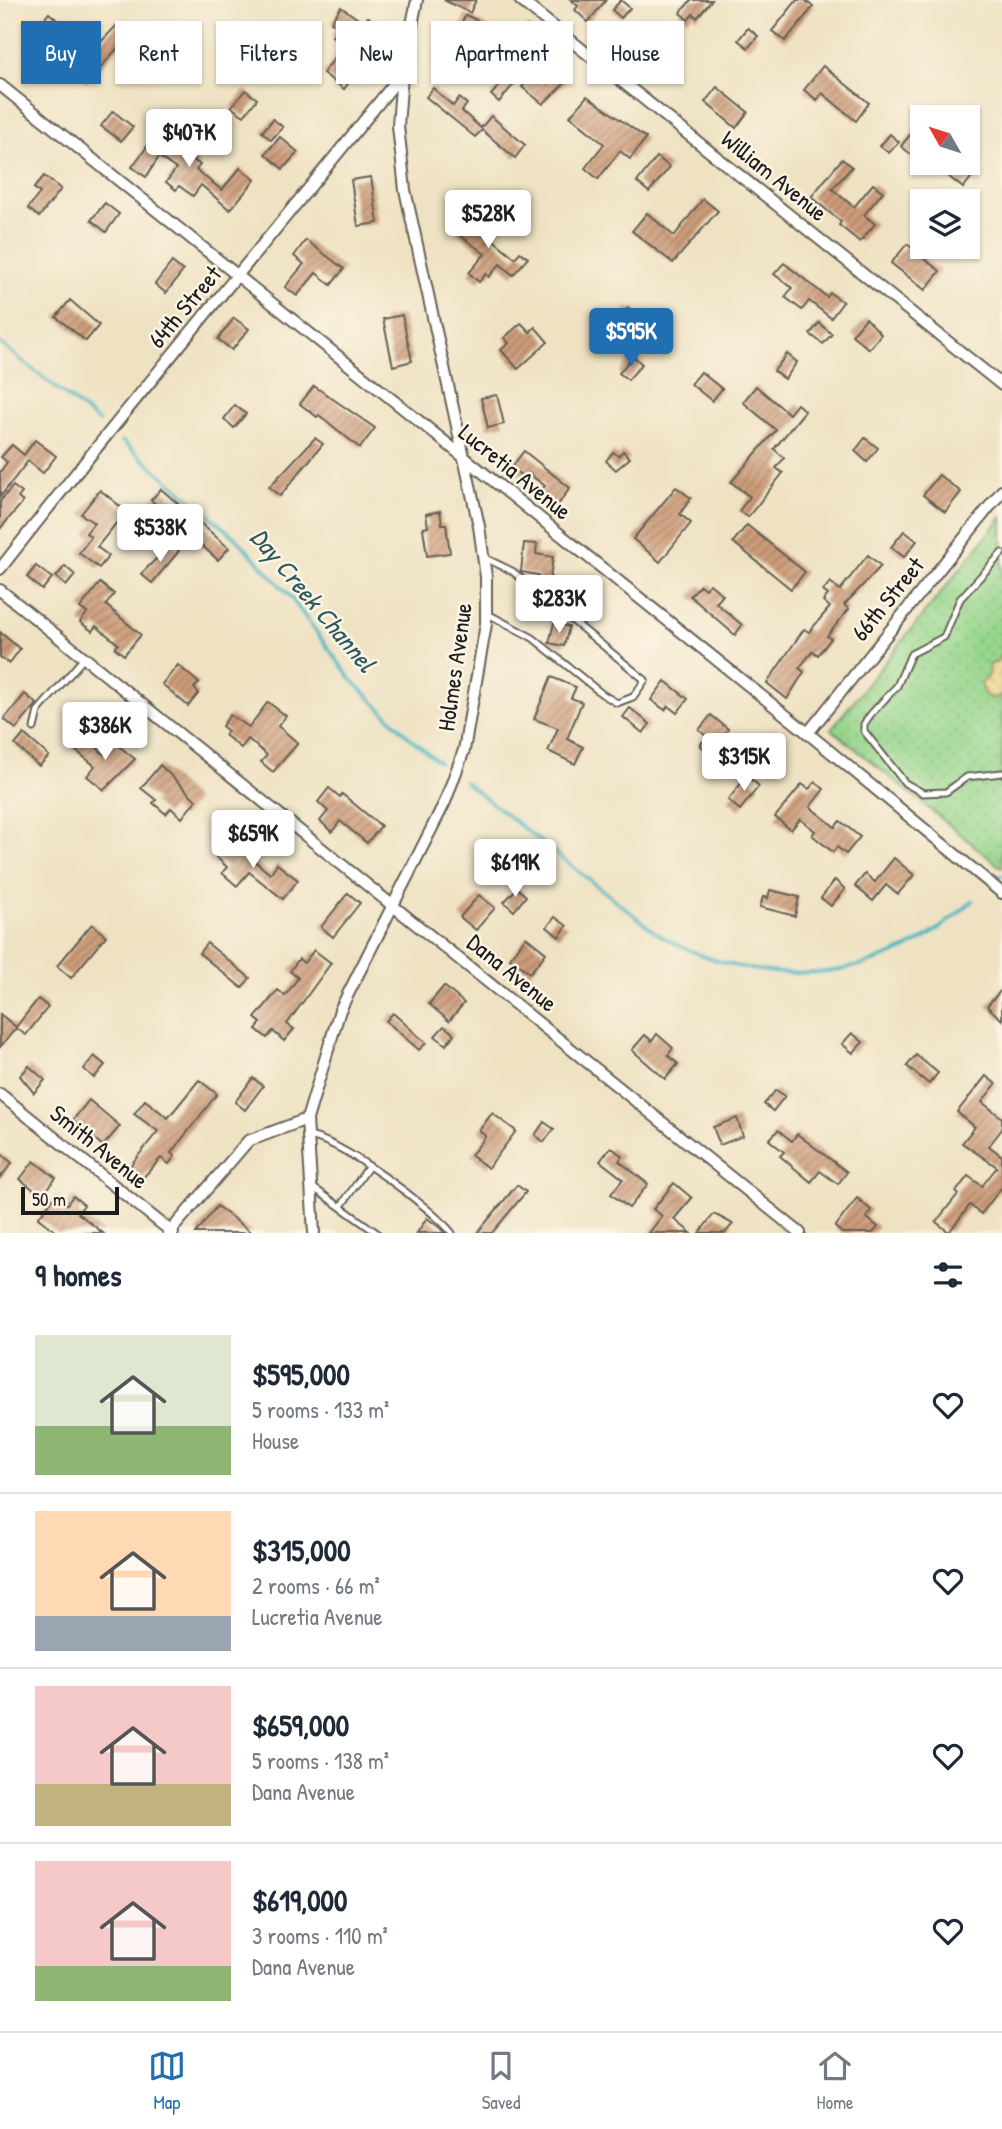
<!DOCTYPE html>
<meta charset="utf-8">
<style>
:root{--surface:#fff;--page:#f6f6f7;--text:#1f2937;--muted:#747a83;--line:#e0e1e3;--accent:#1f6fb2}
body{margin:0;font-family:"Patrick Hand",sans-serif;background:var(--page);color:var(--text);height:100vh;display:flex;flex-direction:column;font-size:26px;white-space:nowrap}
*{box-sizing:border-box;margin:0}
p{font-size:23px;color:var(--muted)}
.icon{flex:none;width:38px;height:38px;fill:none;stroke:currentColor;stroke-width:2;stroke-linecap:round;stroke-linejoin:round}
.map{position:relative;height:1233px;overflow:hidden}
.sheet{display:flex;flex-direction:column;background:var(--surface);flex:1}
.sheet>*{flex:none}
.guide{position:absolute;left:21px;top:21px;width:961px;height:63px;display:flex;gap:14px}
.needle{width:46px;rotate:309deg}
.fabs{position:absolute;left:910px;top:105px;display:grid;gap:14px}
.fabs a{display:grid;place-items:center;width:70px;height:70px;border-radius:0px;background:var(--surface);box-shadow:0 2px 5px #0004;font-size:35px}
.scale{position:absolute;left:21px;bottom:18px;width:98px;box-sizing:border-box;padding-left:7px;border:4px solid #1c1c1c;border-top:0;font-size:19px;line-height:24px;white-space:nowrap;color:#1c1c1c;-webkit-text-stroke:5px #fcf5e5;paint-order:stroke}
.price{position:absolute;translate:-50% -60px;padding:0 16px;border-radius:7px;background:#fff;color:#222;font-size:23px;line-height:46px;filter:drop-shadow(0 2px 4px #0008)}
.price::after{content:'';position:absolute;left:50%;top:42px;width:21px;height:16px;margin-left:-10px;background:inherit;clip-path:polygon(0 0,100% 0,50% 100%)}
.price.active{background:var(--accent);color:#fff}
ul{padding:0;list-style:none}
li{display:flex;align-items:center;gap:21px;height:175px;padding:0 35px}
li+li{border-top:2px solid var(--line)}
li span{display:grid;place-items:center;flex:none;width:196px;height:140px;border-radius:0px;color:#555}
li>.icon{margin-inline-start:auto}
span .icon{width:84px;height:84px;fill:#fffc;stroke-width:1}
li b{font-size:30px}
h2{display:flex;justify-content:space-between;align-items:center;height:84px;padding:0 35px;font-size:30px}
.tag{padding:0 24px;border-radius:0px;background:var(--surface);box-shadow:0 2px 5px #0004;font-size:24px;line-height:63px}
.tag.active{background:var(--accent);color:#fff}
.dock{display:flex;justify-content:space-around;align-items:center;height:98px;border-top:2px solid var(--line);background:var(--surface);font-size:19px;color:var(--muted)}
.dock a{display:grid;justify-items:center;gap:4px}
.dock .active{color:var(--accent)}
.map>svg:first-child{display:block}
.green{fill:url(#green-dots);stroke:#587854;stroke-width:2}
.sand{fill:url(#sand-dots);stroke:#857b5d;stroke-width:2}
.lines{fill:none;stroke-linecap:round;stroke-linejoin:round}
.stream{stroke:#47b5c2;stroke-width:3.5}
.building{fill:url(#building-hatch)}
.lane-casing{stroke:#666156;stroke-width:9}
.street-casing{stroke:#666156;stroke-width:14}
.lane{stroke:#fff;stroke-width:5}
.street{stroke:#fff;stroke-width:10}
.labels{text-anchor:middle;stroke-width:5;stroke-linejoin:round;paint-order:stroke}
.street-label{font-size:24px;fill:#1c1c1c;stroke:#fcf5e5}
.water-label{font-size:26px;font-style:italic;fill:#2d595e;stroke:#fcf5e5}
</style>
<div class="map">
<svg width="1002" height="1233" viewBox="0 0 1002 1233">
<defs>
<pattern id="green-dots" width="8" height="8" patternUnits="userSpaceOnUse" patternTransform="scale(1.75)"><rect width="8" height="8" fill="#95d58c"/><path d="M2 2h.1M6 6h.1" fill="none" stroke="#80b678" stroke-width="1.8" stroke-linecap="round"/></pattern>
<pattern id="sand-dots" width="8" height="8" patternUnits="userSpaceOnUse" patternTransform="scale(1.75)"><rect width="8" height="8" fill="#eeda9e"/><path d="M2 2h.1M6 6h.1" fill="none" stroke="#ccba88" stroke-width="1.8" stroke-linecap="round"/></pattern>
<pattern id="building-hatch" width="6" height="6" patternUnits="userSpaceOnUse" patternTransform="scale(1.75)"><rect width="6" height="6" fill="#cd9c7a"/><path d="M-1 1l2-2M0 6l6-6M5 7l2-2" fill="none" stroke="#a67e63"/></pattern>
</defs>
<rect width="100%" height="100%" fill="#fcf5e5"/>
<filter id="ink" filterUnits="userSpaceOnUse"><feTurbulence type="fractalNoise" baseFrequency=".0143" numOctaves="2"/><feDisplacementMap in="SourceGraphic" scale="14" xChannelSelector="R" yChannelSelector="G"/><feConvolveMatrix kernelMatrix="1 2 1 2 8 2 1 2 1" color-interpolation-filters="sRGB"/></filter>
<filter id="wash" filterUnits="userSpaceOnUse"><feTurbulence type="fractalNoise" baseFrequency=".00686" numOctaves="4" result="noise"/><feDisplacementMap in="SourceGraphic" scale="28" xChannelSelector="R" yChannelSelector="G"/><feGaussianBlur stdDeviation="1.57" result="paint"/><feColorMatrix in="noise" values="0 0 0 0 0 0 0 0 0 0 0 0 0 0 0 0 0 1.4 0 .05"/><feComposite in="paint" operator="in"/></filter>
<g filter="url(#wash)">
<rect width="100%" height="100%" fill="#efe2c3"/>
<!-- green -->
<polygon class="green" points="1002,517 1002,868 831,729"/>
<!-- sand -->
<path class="sand" d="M1002 652V694C996 701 988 699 983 692L981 683 988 678 989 665 997 662Z"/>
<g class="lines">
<!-- stream -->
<g class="stream">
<polyline points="0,343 99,422"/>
<polyline points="122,441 236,538 289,595 351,679 410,738 439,762"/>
<path d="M465 782 658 934C740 982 837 988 922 940 940 929 957 914 973 901"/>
<polyline points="999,878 1002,875"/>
</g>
</g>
<g id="blocks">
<!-- building -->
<g class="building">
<polygon points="444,0 476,0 470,13"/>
<polygon points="571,0 606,0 588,22 575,10 578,6"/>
<polygon points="621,0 630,8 621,18 612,10"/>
<polygon points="691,0 712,0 697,18 693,14 688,20 680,13"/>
<polygon points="797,0 805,0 813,7 785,41 772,31"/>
<polygon points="341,7 364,23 368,17 381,26 373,38 364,32 344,62 357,72 344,89 323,73 345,45 332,36 338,27 331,22"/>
<polygon points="49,13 71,32 56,51 43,40 38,46 28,38"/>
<polygon points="466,15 488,26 461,78 436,56 456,32"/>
<polygon points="118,24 130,34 87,83 73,71"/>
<polygon points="528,26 538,35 510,70 493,57 503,44 510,49"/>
<polygon points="748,28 758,36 748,48 738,40"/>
<polygon points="823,66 869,103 856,121 822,93 817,100 804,90"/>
<polygon points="511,72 518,79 499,102 491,95"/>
<polygon points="535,72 548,83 557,73 567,81 543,104 522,87"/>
<polygon points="717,87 748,112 736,128 705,102"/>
<polygon points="433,88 453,106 459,98 467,104 462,111 481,128 491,116 525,145 515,158 482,130 475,137 426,97"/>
<polygon points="245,90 257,99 244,116 231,107"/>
<polygon points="587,96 646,138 630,159 620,151 598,179 585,168 604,144 570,116"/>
<polygon points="113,111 133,127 121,141 101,126"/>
<polygon points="273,119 283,127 271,140 262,132"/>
<polygon points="922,120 922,146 913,156 901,146"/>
<polygon points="162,126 170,131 173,127 186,136 178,148 200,165 196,170 222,190 240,168 255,180 230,210 201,185 193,196 179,186 176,190 166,182 176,169 159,157 146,177 132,167"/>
<polygon points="890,134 899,142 889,153 880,146"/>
<polygon points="280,137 298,152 283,169 265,154"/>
<polygon points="657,157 670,167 649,192 637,182"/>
<polygon points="842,159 852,167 832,189 854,207 873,184 883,192 864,215 875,224 860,242 839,225 841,222 811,197"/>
<polygon points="951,163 970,163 978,169 963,188 943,172"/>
<polygon points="44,176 61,189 39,217 28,208 40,193 34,188"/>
<polygon points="371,177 378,223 358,226 351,180"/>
<polygon points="703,199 718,211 673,263 632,231 647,213 674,236"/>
<polygon points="105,203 119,214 106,232 91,220"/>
<polygon points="463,214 493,233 490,237 515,258 520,252 528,258 513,275 500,264 489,277 486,274 479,282 469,273 485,254 458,234 462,229 455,224"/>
<polygon points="306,240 344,269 331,285 316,273 297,296 285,287 304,264 294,256"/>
<polygon points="907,244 915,250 919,245 928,252 923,258 940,271 925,290 891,263"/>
<polygon points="172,262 183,271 166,293 155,284"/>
<polygon points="784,263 827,297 830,293 843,302 831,318 809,301 802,310 785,297 792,288 774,274"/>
<polygon points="70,300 99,325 86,341 56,317"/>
<polygon points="628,307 636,314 632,319 658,339 649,350 616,323"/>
<polygon points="402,315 412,361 393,366 383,319"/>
<polygon points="234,318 249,329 232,350 218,339"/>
<polygon points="866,318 881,334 869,349 852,335"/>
<polygon points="521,323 530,332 535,327 548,342 518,369 501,350 509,343 504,338"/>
<polygon points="819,323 832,334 823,344 810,334"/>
<polygon points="787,354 797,362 785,379 774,371"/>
<polygon points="633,356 642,364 628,380 619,373"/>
<polygon points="701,372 722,389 712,401 691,384"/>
<polygon points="314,386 375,428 360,448 319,415 317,417 300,404"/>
<polygon points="756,386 789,414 797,404 805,411 774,449 784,458 776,468 783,473 748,517 739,511 750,497 731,482 776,430 743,402"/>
<polygon points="497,395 504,424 488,428 481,398"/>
<polygon points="235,405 246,414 234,428 224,419"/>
<polygon points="315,438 323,444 280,496 269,487"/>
<polygon points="865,438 878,448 867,462 855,451"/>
<polygon points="35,440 56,456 43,473 28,461 0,497 0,472 7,462 1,457 12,445 24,455"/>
<polygon points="524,451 570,488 557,506 539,493 545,486 528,473 525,478 511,468"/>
<polygon points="623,451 630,458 616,470 606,461 613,452 618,456"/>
<polygon points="939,475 961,492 945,512 923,495"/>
<polygon points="13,486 22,493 18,498 23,502 0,529 0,501"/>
<polygon points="676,487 691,498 680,514 691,523 660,562 633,539"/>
<polygon points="161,489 229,548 218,560 151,500"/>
<polygon points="100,490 126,511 97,547 109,556 99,568 79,553 91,537 86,533 94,523 81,514"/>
<polygon points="440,511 442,524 446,524 450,553 427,556 423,528 428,527 426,514"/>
<polygon points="747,525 805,572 791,589 733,542"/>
<polygon points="904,531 917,541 904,557 891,547"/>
<polygon points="524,543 537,544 536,554 553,557 549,585 537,584 538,575 521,572"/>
<polygon points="171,544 179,551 152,583 141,574"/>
<polygon points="868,555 881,566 844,605 849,609 827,636 831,639 818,655 813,651 799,668 804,672 787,699 767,683 804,629 809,632 830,607 823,601 828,595 823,591 830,582 840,590"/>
<polygon points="36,566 52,578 42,590 27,577"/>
<polygon points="65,566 75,575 66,586 56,577"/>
<polygon points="100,583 114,594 106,605 141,635 124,655 115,648 118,644 96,626 92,631 80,622 87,613 80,608"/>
<polygon points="710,584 723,595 716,603 742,625 735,635 690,596 700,585 705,589"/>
<polygon points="554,623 569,627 564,646 549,643"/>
<polygon points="0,632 20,649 9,664 0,657"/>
<polygon points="178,665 199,683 194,688 199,693 188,706 162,684"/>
<polygon points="551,677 576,687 571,698 582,702 567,739 583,747 575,764 548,751 558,728 534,719"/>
<polygon points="665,681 688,699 677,713 668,706 665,710 651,700"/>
<polygon points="25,694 37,704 16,729 4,719"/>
<polygon points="268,702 286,716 278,726 298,743 273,772 261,762 267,755 248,739 241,748 225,735 228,731 222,726 230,715 249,727"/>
<polygon points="630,708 650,724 643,733 623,717"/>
<polygon points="711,715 728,729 720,739 740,755 728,770 700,745 707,737 699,730"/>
<polygon points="24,734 49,756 39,766 15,745"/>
<polygon points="84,737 105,755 115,743 135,759 104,790 87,776 95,766 74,749"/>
<polygon points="160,765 196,800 182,818 171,808 166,814 153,803 156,800 141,788"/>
<polygon points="747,776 759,786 740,810 728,800"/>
<polygon points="815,782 824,789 810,807 835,827 840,821 860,837 846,854 837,847 833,852 812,835 815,831 800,819 791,830 775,817 802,784 809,789"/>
<polygon points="329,788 340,797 342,794 381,826 367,843 340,821 332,832 320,821 328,811 318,802"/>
<polygon points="227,838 270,874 277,864 298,880 283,899 249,872 237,886 222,873 227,867 213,854"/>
<polygon points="894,858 914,875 898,894 886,885 873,901 855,886 865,874 875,882"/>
<polygon points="835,880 845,889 831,906 821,898"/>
<polygon points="517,888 526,896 514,911 504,902"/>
<polygon points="770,890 799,897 795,916 760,907 763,897 768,898"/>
<polygon points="348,893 360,903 333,937 321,927"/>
<polygon points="479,895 495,908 476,930 460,917"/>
<polygon points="555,917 567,926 559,937 547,927"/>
<polygon points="92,924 106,936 71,978 57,966"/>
<polygon points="526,937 546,953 530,973 510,958"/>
<polygon points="207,943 250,978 242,988 199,953"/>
<polygon points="314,950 331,963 287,1024 294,1029 284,1041 273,1031 267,1038 256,1029 261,1023 255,1018 278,990 285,996 298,978 290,971 299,959 304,963"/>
<polygon points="444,986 464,1003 449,1021 429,1004"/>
<polygon points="1002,989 1002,1020 987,1006"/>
<polygon points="38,999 48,1007 26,1035 16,1028 0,1047 0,1014 16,1027"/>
<polygon points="393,1013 426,1043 419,1050 386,1021"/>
<polygon points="444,1026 454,1034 446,1045 435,1036"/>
<polygon points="852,1033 863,1042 853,1053 842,1044"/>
<polygon points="657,1034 673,1048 668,1055 678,1064 665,1079 632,1050 645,1035 652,1041"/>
<polygon points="916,1055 938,1073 929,1084 907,1066"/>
<polygon points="94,1056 105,1065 94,1078 84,1069"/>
<polygon points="29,1066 45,1080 34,1093 20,1076"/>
<polygon points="986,1076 996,1084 982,1102 1002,1118 1002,1129 989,1146 1002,1156 1002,1187 981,1214 970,1205 949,1232 936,1222 958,1194 956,1192 968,1176 982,1186 997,1167 962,1143 975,1127 957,1112"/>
<polygon points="253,1078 263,1086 245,1110 235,1102"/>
<polygon points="199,1080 217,1094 171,1153 175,1156 169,1164 161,1158 139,1182 126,1171 158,1131 134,1114 145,1100 168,1118"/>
<polygon points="776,1090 785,1096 773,1111 764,1104"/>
<polygon points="89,1100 120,1126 103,1146 73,1120"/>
<polygon points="492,1113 516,1131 488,1168 471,1155 486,1136 479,1131"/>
<polygon points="737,1118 743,1136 720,1145 713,1127"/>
<polygon points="544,1122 554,1129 544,1142 535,1135"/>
<polygon points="778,1130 792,1141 797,1134 847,1172 838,1184 820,1171 811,1182 780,1156 784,1152 769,1140"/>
<polygon points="611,1147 622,1156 619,1161 648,1184 629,1208 611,1194 623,1179 600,1161"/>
<polygon points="0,1153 12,1163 0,1178"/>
<polygon points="34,1161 56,1178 42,1196 20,1179"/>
<polygon points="674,1183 692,1198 674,1219 691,1233 649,1233 662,1216 653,1209"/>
<polygon points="517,1185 526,1192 492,1233 477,1233"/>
<polygon points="56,1195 67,1204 73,1196 84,1205 78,1213 103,1233 58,1233 38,1218"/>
<polygon points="857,1198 871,1210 866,1217 878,1227 873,1233 842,1233 835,1227"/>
<polygon points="217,1206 252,1233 196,1233"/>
<polygon points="714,1214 733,1224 725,1233 699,1233"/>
<polygon points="427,1218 440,1228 445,1233 417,1233"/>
</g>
</g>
</g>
<g filter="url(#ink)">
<use href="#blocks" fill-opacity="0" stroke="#666156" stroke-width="2"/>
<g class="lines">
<defs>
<g id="lane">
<polyline points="1002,553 960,599 944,637 911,654 897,686 871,714 864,724 864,731 905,783 923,793 946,792 967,777 1002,773"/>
<polyline points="485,558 512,571 645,680 633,697 617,703 602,694 533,638 486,613"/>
<polyline points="34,728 38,711 84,658"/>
<path d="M308 1136C340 1140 431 1207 452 1233"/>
<polyline points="311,1186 377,1233"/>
<polyline points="341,1206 369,1166"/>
</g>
<g id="street">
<polyline points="520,0 1002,385"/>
<polyline points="0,85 804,730 1002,893"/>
<path d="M0 569C131 401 269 239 402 74"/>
<polyline points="0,590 800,1233"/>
<polyline points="808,733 1002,491"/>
<polyline points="0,1094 173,1233"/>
<polyline points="169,1233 248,1141 307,1119"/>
<polyline points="314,1233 307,1119 340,1010 445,802 464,750 486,624 486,577 479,526 405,190 398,126 402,74 417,0"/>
</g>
</defs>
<!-- lane casing -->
<use href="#lane" class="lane-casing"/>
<!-- street casing -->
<use href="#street" class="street-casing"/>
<!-- lane -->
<use href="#lane" class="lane"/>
<!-- street -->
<use href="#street" class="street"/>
</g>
</g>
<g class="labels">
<!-- street labels -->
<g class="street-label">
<text transform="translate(774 176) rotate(39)" y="8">William Avenue</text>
<text transform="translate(185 307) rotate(-50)" y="8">64th Street</text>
<text transform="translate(515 472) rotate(39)" y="8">Lucretia Avenue</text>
<text transform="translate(888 599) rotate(-51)" y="8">66th Street</text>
<text transform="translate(455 667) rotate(-82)" y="8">Holmes Avenue</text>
<text transform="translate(512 973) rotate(39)" y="8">Dana Avenue</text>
<text transform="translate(99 1147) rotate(39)" y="8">Smith Avenue</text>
</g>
<!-- water labels -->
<g class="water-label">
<text transform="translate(313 600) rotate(50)" y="9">Day Creek Channel</text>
</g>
</g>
</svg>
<div class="fabs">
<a><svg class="needle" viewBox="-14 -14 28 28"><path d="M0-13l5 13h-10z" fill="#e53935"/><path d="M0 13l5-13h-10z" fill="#747a83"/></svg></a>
<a><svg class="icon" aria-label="layers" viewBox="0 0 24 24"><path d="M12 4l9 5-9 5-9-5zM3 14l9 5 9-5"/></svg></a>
</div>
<div class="scale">50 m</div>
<b class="price" style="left:189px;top:169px">$407K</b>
<b class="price" style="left:488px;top:250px">$528K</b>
<b class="price active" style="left:631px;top:368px">$595K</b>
<b class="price" style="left:160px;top:564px">$538K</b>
<b class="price" style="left:559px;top:635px">$283K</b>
<b class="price" style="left:105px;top:762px">$386K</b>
<b class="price" style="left:744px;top:793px">$315K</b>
<b class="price" style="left:253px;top:870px">$659K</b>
<b class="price" style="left:515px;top:899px">$619K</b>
<div class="guide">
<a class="tag active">Buy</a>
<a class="tag">Rent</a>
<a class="tag">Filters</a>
<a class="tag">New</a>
<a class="tag">Apartment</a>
<a class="tag">House</a>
</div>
</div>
<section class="sheet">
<h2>9 homes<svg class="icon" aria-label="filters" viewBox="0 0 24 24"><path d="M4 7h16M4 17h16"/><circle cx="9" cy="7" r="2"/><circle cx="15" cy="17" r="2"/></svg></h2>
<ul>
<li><span style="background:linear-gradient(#dfe7d0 65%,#8fb573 0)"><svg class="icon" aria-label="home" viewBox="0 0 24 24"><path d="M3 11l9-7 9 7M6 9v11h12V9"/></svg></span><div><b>$595,000</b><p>5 rooms · 133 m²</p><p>House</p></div><svg class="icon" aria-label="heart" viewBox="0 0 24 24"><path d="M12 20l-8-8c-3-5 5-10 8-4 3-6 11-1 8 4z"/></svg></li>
<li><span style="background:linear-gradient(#ffd9b3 75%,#9aa5b1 0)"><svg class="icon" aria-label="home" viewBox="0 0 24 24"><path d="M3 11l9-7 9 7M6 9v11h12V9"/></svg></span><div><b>$315,000</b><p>2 rooms · 66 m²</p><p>Lucretia Avenue</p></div><svg class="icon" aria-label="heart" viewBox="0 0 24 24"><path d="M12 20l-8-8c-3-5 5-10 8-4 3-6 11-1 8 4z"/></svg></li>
<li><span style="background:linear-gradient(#f6c9c9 70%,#c2b280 0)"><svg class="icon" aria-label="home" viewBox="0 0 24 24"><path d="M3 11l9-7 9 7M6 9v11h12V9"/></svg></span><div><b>$659,000</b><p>5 rooms · 138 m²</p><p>Dana Avenue</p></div><svg class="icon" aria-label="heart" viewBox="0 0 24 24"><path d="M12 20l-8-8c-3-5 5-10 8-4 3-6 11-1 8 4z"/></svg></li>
<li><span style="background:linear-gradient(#f6c9c9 75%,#8fb573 0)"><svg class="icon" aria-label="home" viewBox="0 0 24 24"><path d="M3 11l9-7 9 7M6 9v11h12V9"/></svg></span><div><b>$619,000</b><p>3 rooms · 110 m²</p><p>Dana Avenue</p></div><svg class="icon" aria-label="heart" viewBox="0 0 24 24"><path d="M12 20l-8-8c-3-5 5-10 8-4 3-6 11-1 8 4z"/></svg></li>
</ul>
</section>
<nav class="dock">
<a class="active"><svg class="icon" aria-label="map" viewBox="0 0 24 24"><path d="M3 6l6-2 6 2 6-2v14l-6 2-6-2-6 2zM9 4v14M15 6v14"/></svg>Map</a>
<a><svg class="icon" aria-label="saved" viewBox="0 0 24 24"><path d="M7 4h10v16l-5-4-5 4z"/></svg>Saved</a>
<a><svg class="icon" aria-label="home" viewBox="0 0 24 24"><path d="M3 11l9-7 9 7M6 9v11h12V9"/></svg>Home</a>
</nav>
